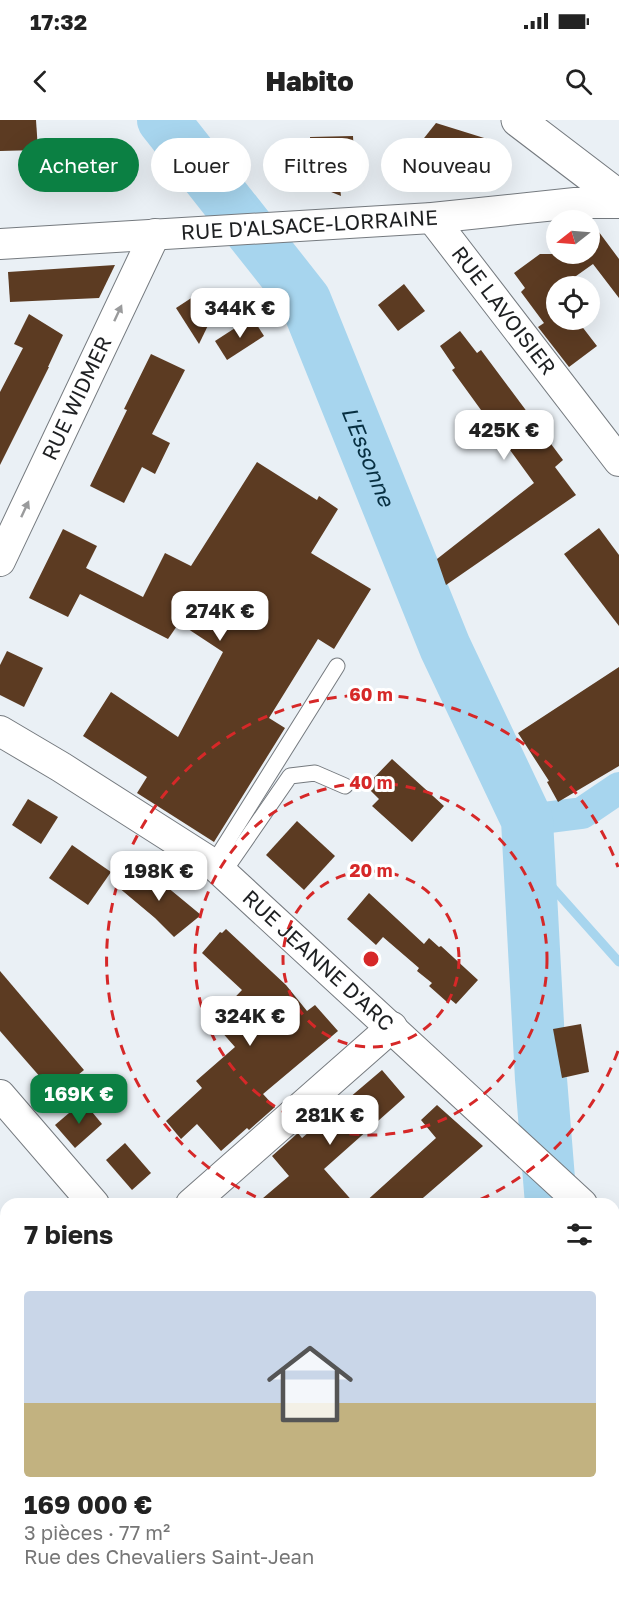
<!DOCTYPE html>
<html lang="fr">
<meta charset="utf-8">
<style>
:root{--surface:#fff;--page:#f2f2f2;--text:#222;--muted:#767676;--line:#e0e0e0;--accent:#0b8043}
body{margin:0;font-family:"Golos Text",sans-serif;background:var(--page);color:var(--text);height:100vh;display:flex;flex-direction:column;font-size:22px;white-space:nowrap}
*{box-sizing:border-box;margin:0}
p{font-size:20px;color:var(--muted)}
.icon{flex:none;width:33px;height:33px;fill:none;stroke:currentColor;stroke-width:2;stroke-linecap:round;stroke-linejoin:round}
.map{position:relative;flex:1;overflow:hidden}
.details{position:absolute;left:0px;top:1078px;width:620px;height:404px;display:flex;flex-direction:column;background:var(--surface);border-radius:18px 18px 0 0;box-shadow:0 6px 24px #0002}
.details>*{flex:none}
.guide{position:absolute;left:18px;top:18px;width:584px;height:54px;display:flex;gap:12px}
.needle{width:39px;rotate:253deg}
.fabs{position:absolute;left:546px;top:90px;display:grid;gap:12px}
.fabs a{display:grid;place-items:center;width:54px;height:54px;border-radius:50%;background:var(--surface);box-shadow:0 6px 24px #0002;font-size:30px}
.price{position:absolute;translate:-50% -51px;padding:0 14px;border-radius:12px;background:#fff;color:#222;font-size:20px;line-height:39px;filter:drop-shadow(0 2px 3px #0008)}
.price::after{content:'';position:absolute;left:50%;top:36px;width:18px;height:14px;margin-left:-9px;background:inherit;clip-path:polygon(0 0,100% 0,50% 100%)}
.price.selected{background:var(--accent);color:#fff}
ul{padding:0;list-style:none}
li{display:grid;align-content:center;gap:12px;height:318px;padding:0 24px}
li+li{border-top:2px solid var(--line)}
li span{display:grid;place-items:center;height:186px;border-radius:6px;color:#555}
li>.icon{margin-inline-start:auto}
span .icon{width:108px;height:108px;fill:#fffc;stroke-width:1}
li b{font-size:26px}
h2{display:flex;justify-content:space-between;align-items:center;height:72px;padding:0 24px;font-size:26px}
.chip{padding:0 21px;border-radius:27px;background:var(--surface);box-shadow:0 6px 24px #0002;font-size:21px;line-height:54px}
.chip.selected{background:var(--accent);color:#fff}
.status{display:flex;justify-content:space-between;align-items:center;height:42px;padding:0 30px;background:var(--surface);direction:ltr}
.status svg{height:16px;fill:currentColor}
header{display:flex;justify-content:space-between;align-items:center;height:78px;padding:0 24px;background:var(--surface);font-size:27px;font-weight:800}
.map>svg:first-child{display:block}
.built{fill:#dce6f2}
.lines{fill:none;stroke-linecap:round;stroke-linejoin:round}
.stream{stroke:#a7d5ee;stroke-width:9}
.canal{stroke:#a7d5ee;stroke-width:32}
.river{stroke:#a7d5ee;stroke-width:52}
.building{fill:#5c3b22}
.service-casing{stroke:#757a7f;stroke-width:17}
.minor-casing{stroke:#757a7f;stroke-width:32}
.tertiary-casing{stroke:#757a7f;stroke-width:35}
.service{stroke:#fff;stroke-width:15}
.minor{stroke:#fff;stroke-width:30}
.tertiary{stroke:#fff;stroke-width:33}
.oneway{fill:#9a9b9c}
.ring{fill:none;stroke:#d62828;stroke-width:3;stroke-dasharray:10 8}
.labels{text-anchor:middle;stroke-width:6;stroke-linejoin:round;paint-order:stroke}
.street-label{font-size:21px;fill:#1e2022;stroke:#fff}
.water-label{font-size:22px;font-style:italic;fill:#072f41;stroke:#fff}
.centre{fill:#d62828;stroke:#fff;stroke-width:3}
.ring-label{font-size:18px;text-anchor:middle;font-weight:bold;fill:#d62828;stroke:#fff;stroke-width:6;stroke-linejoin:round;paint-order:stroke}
</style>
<div class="status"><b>17:32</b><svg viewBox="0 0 49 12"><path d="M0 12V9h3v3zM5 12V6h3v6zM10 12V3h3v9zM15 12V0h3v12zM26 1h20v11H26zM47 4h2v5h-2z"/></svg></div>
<header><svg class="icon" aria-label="back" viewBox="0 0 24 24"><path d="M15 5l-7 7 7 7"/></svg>Habito<svg class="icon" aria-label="search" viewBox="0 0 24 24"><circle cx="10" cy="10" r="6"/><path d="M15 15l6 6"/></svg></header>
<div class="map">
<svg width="619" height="1481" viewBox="0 0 619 1481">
<rect width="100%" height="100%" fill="#eaf0f5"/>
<!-- built -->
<polygon class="built" points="44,1476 158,1476 180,1481 42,1481"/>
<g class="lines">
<!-- stream -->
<polyline class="stream" points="527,700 544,758 619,842"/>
<!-- canal -->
<polyline class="canal" points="527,700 582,693 619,668"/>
<!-- river -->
<g class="river">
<path id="s1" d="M163 0 305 180 445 527 527 700 541 959 551 1084"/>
<polyline points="496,1481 499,1476"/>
</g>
</g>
<!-- building -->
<g class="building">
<polygon points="0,0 36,0 38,30 0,31"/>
<polygon points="436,3 497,22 486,60 409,37"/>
<polygon points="353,16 355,60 339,60 341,76 309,63 296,56 295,39 311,38 310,17"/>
<polygon points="89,28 91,61 83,61 83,68 40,69 40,64 32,65 30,32"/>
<polygon points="590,100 619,139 619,178 593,144 562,166 556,166 556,200 577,200 597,226 569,247 538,207 544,203 521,172 525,168 514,153 540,134 590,134"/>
<polygon points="115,145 99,178 10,182 8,152"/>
<polygon points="404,164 425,191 398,211 378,185"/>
<polygon points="202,171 215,191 199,224 176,188"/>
<polygon points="29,194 63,215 48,247 49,247 0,345 0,272 23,228 14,224"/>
<polygon points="252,197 264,216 227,240 215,221"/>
<polygon points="460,211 477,233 481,230 563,340 555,347 576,375 446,465 437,439 534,363 452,250 455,248 440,226"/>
<polygon points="151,234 185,250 152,314 170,323 155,354 142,347 124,383 90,366 127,290 124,289"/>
<polygon points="257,342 317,380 319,376 338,389 311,433 371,469 334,529 318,519 269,598 285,608 214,722 137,673 147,657 83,616 111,572 178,617 223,532 179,503 168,519 80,474 68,497 29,478 63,409 97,426 86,448 143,477 165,433 191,446"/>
<polygon points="599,408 619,435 619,506 564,434"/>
<polygon points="7,531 43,548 24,587 0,575 0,545"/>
<polygon points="619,547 619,646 558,682 547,662 549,661 518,613"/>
<polygon points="392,639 444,686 412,722 372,686 379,679 366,666"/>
<polygon points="28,679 58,697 41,724 12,705"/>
<polygon points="297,701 335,736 304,770 266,735"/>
<polygon points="72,725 111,752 88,785 49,758"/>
<polygon points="133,748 144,758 149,752 201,795 174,817 155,798 118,767"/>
<polygon points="369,773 424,824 429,818 439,827 441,826 478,860 456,884 450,879 447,882 429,866 432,863 417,851 419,848 383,817 376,825 347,799"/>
<polygon points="226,809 286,865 307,891 315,885 338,911 263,974 275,987 249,1010 247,1008 221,1031 197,1004 181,1019 166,1001 202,968 196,961 235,927 212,901 242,870 202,833 220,812 222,813"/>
<polygon points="0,851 84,950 55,974 0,911"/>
<polygon points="581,904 589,952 562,958 553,909"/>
<polygon points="382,950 405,977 324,1049 355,1084 256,1084 289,1056 272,1036 298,1013 302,1018"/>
<polygon points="83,981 102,1004 75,1028 55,1005"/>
<polygon points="437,985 483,1026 416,1084 363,1084 436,1018 421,1000"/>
<polygon points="125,1023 151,1053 132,1070 106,1040"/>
</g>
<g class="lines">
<defs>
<g id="service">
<polyline points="213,744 337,546"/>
<polyline points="223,753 290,656 315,653 345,666"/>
<polyline points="308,1481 314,1476"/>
</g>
<g id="minor">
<path id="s2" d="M432 98 619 341"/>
<path id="s3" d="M0 124 432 98 575 83H619"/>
<path id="s4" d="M0 441 155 114"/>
<path id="s5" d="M0 611 61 647 213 744 582 1084"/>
<polyline points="0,975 94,1084"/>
<polyline points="191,1084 392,907"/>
<polyline points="614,1114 619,1119"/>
<polyline points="424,1476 428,1481"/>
</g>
<polyline id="tertiary" points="518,0 619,77"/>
</defs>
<!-- service casing -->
<use href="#service" class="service-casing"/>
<!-- minor casing -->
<use href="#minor" class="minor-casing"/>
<!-- tertiary casing -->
<use href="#tertiary" class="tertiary-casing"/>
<!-- service -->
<use href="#service" class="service"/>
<!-- minor -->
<use href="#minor" class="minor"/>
<!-- tertiary -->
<use href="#tertiary" class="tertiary"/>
</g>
<!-- one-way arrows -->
<defs><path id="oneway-solid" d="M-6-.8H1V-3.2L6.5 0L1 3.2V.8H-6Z" transform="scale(1.5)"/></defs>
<g class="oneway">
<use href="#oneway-solid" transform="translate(118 193) rotate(-65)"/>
<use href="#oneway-solid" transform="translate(25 389) rotate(-65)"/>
</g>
<!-- distance rings -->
<g class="ring">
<circle cx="371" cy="839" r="88"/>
<circle cx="371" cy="839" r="176"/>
<path d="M618 931A264 264 0 0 1 470 1084M272 1084A264 264 0 1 1 618 747"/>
</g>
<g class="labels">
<!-- street labels -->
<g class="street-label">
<text dy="7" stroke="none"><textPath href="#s3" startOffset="310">RUE D'ALSACE-LORRAINE</textPath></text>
<text dy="7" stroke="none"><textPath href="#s2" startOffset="117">RUE LAVOISIER</textPath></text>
<text dy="7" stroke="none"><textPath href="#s4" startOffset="180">RUE WIDMER</textPath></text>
<text dy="7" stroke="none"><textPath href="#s5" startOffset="394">RUE JEANNE D'ARC</textPath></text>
</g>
<!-- water labels -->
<g class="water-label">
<text dy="8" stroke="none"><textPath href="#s1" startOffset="398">L'Essonne</textPath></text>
</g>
</g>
<circle cx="371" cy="839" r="9" class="centre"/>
<g class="ring-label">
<text x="371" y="581">60 m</text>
<text x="371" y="669">40 m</text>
<text x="371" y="757">20 m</text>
</g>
</svg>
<div class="fabs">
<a><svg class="needle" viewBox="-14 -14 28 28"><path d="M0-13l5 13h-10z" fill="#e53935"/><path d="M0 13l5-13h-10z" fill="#767676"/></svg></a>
<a><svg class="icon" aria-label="locate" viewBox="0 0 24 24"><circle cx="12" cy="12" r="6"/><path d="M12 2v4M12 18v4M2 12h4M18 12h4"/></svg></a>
</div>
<b class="price" style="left:240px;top:219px">344K €</b>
<b class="price" style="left:504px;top:341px">425K €</b>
<b class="price" style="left:220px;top:522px">274K €</b>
<b class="price" style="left:159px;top:782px">198K €</b>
<b class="price" style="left:250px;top:927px">324K €</b>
<b class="price selected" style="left:79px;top:1005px">169K €</b>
<b class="price" style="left:330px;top:1026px">281K €</b>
<div class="guide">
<a class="chip selected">Acheter</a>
<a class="chip">Louer</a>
<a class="chip">Filtres</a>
<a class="chip">Nouveau</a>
</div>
<section class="details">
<h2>7 biens<svg class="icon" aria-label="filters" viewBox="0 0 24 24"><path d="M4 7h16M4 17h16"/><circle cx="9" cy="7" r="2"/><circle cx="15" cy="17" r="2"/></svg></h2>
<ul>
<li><span style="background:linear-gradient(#c9d6e8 60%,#c2b280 0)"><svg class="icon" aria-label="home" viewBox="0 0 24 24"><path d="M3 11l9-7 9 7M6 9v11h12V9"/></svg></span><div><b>169 000 €</b><p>3 pièces · 77 m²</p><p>Rue des Chevaliers Saint-Jean</p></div></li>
</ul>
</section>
</div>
